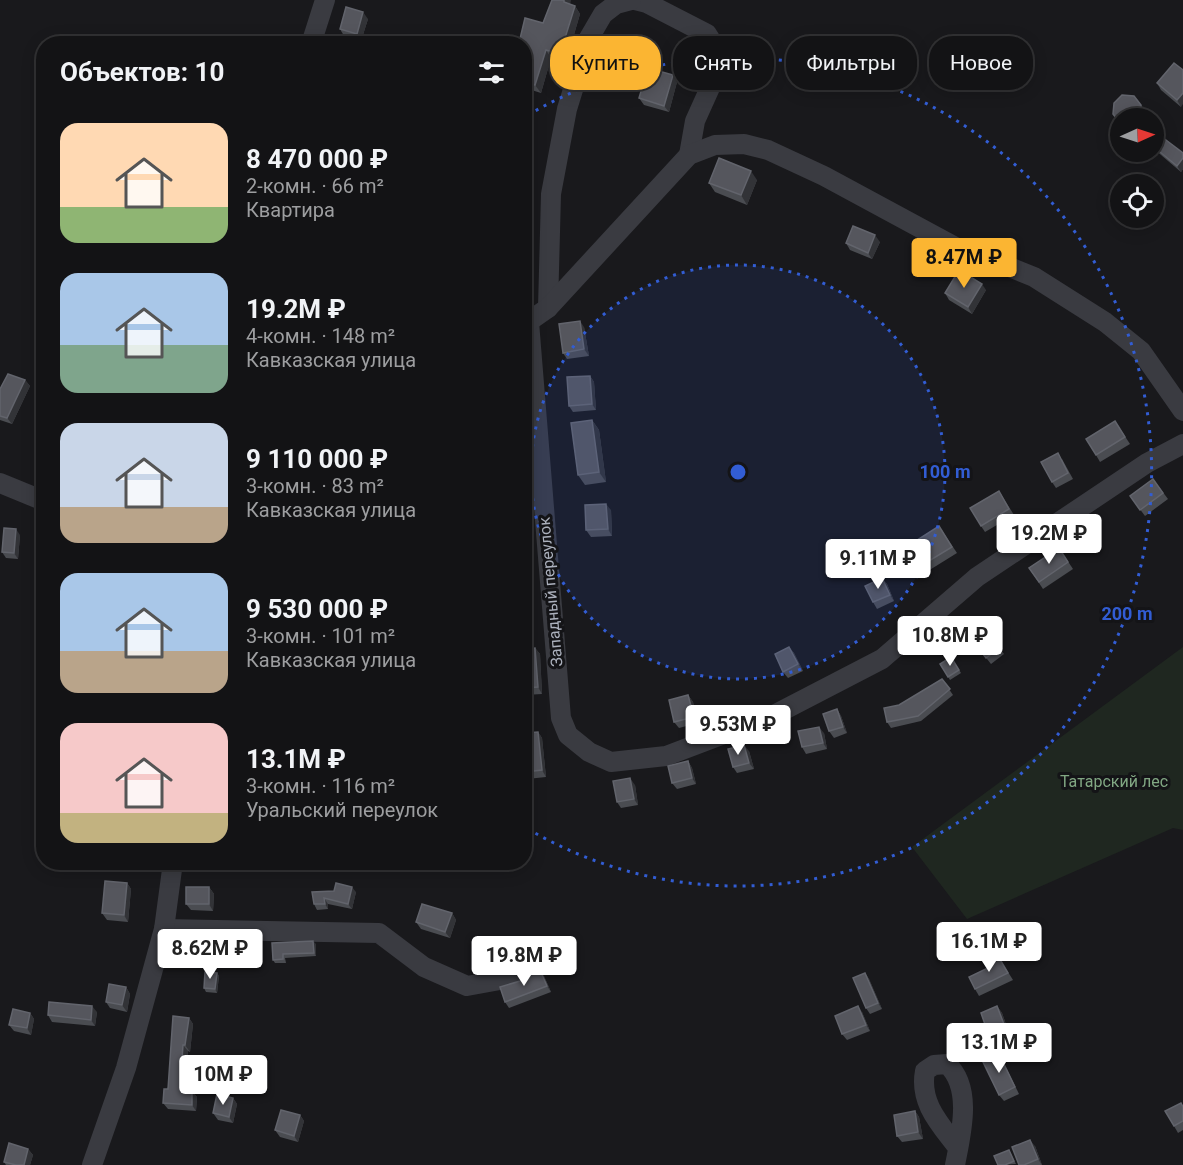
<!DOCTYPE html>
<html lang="ru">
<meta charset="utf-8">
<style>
:root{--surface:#131315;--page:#202022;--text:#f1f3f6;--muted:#9d9ea0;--line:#323234;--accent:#fbb532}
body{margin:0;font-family:Roboto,sans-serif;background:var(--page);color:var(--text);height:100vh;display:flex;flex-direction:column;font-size:22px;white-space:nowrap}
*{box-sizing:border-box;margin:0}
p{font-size:20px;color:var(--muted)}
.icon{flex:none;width:33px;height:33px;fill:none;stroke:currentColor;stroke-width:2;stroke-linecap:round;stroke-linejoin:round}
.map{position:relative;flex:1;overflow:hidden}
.sheet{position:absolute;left:36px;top:36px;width:496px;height:834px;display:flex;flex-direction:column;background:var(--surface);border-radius:24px;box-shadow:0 3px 15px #0003,0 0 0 2px var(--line)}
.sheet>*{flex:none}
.top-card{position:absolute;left:550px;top:36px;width:542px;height:54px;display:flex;gap:12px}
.needle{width:39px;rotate:87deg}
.controls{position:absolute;left:1110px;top:108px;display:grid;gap:12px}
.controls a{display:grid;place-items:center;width:54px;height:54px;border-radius:50%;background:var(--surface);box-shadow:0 3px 15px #0003,0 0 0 2px var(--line);font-size:30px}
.price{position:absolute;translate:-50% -51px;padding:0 14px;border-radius:6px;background:#fff;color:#222;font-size:20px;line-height:39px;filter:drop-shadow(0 2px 3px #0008)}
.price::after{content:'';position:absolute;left:50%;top:36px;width:18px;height:14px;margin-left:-9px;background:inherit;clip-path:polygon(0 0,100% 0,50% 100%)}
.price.on{background:var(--accent);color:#111}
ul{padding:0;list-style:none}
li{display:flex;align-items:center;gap:18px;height:150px;padding:0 24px}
li span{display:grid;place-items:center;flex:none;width:168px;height:120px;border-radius:18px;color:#555}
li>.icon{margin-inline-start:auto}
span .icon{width:72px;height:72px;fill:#fffc;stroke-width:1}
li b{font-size:26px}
h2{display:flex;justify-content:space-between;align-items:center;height:72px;padding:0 24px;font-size:26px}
.pill{padding:0 21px;border-radius:24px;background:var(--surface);box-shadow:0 3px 15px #0003,0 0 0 2px var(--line);font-size:21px;line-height:54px}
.pill.on{background:var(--accent);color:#111}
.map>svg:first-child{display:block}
.green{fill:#1f2720}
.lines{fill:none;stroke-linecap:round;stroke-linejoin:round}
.minor{stroke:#3a3b41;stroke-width:20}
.wall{fill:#4a4c51}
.shaded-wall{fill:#323337}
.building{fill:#55565d;stroke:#62646c;stroke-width:1.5}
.ring{fill:none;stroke:#325dd4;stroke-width:3;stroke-dasharray:3 6}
.labels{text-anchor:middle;stroke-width:6;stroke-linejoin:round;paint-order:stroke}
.street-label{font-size:16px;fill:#abb0bc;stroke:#141417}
.park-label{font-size:16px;fill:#81a783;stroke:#141417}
.centre{fill:#325dd4;stroke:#141417;stroke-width:3}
.ring-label{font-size:18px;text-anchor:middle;font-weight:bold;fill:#325dd4;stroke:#141417;stroke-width:6;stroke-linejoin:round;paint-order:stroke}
</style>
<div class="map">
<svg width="1183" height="1165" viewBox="0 0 1183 1165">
<rect width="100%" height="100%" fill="#19191c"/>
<!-- green -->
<polygon class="green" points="1183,647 1183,830 1173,828 967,919 912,847"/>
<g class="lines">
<!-- minor -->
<g class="minor">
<polyline points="635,0 647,3 707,34 717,50 718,70 695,121 689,155"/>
<polyline points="311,44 325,0"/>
<polyline points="548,308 551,194 567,109 589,38 603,14 616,4 631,0"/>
<polyline points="529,322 561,718 568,735 589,752 611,762 666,756 774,715 882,659 977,577 1147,463 1183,444"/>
<polyline points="525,324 548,308 689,155 715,145 744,144 768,150 824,176 974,257 1002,264 1034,277 1105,322 1141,351 1183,411"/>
<polyline points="0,483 44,501"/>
<polyline points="164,929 379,933 424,967 467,986 522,976"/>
<polyline points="92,1165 126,1068 164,929 173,862"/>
<path d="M955 1165C961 1134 973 1088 947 1064L934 1065 925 1071C919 1103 940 1124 958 1148"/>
</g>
</g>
<!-- wall -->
<g class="wall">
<polygon points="570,5 575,6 580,14 566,62 551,58 541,93 525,88 525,44 543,23"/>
<polygon points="368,19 361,41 344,36 340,29"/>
<polygon points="1174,63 1181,107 1161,90 1157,83"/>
<polygon points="677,82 669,112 644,105 639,98"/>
<polygon points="1154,131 1183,153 1183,169 1181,172 1154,149"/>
<polygon points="525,147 532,156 531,185 525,185"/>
<polygon points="757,180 747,205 715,192 709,183"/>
<polygon points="880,242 872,259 850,250 846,243"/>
<polygon points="986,290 972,314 949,300 945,293"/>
<polygon points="584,327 589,356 567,359 563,353"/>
<polygon points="590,376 594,382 596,410 573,412 569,406"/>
<polygon points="25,380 30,386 12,424 0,420 0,389"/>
<polygon points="592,420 599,430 606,482 585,485 578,475"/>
<polygon points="1115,421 1130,444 1100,462 1096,455"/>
<polygon points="1062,459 1073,479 1056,488 1052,482"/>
<polygon points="1153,479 1168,499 1145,516 1130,496"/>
<polygon points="999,491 1014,515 985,532 981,526"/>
<polygon points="611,510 612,536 591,537 586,530"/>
<polygon points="525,513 529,518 532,560 525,561"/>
<polygon points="939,526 957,553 928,571 911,544"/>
<polygon points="20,535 18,559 6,558 2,552"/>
<polygon points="1059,548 1073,569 1043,589 1029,568"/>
<polygon points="882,578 887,584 894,601 877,609 873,602"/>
<polygon points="990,635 1004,654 991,664 976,645"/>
<polygon points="789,647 794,653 803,671 788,678 783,672"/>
<polygon points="535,648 540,654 542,694 525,695 525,649"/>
<polygon points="951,657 961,673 950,680 940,664"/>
<polygon points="942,679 953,695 921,721 891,728 887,722 899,705"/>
<polygon points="688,695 693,702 698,723 679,728 674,722"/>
<polygon points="837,709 841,716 847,733 834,738 829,731"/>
<polygon points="538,732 542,738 546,777 527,779 525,776 525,733"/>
<polygon points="824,733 827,749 806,754 802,747"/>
<polygon points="749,751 754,769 737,773 733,767"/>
<polygon points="688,761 692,768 696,784 677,789 672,783"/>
<polygon points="635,785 638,805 621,808 617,802"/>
<polygon points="127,883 131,889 128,922 107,920 102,913"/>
<polygon points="209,887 214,894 213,911 191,910 186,904"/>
<polygon points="334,891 356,892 352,909 328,904 328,909 317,910 314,904"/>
<polygon points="452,913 456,920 450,938 421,929 416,922"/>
<polygon points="272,943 316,944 316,956 285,958 286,963 275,963 273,960"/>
<polygon points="998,956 1013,980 979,996 975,989 988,968"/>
<polygon points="217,973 219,976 217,993 206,992 204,988"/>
<polygon points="865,973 869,979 882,1009 870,1014 866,1008"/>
<polygon points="544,976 551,992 509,1008 505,1002"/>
<polygon points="126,987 130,994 127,1012 110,1008 106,1002"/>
<polygon points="997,1006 1002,1013 1009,1033 993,1039 988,1033"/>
<polygon points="97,1012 95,1026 52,1022 48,1015"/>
<polygon points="862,1012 870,1031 847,1040 842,1034"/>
<polygon points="30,1013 34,1019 31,1035 14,1031 9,1025"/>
<polygon points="189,1018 193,1024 190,1052 188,1051 185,1090 192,1091 197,1097 196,1111 168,1109 163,1103"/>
<polygon points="999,1054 1003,1061 1019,1094 1004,1101 999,1095"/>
<polygon points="233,1098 237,1104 233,1123 218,1120 213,1113"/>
<polygon points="1181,1103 1183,1106 1183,1130 1178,1133 1174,1126"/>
<polygon points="915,1111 919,1117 923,1139 902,1142 897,1136"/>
<polygon points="300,1115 304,1121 298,1142 280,1137 275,1130"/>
<polygon points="1035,1146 1042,1165 1019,1165"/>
<polygon points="28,1149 33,1155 30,1165 6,1165 4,1162"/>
<polygon points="1009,1150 1016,1164 998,1165"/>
</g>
<!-- shaded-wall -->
<g class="shaded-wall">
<polygon points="564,0 571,0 569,10 564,2"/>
<polygon points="575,6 580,14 566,62 560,54"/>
<polygon points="363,12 368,19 361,41 357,34"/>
<polygon points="546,50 551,58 541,93 535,85"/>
<polygon points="673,75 677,82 669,112 664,106"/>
<polygon points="1183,93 1183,104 1181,107 1177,100"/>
<polygon points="1141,105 1146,111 1145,118 1141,118"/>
<polygon points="526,147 532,156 531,185 525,177"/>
<polygon points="1183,158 1183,169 1181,172 1177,166"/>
<polygon points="751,171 757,180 747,205 741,195"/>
<polygon points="875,235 880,242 872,259 868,253"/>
<polygon points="982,284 986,290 972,314 968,307"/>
<polygon points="580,321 584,327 589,356 584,349"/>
<polygon points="590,376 594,382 596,410 592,404"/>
<polygon points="25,380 30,386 12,424 7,418"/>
<polygon points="592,420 599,430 606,482 599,472"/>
<polygon points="606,504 611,510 612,536 608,529"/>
<polygon points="525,513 529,518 532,560 525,551"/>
<polygon points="16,529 20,535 18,559 14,553"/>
<polygon points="882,578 887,584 894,601 890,595"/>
<polygon points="789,647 794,653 803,671 798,664"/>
<polygon points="535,648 540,654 542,694 538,687"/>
<polygon points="688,695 693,702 698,723 694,717"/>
<polygon points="837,709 841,716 847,733 843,727"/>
<polygon points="819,727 824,733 827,749 823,743"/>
<polygon points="538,732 542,738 546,777 542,770"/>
<polygon points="744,745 749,751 754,769 749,763"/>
<polygon points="688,761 692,768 696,784 692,778"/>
<polygon points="630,778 635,785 638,805 634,799"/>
<polygon points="127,883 131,889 128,922 124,915"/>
<polygon points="209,887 214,894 213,911 209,904"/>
<polygon points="352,887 356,892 352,909 348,904"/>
<polygon points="324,898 328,904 328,909 325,904"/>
<polygon points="452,913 456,920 450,938 445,932"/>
<polygon points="313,941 316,944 316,956 314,953"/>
<polygon points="540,970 544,976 551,992 547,986"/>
<polygon points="217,973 219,976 217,993 215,989"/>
<polygon points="865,973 869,979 882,1009 878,1003"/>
<polygon points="126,987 130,994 127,1012 122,1005"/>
<polygon points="92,1006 97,1012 95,1026 91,1020"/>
<polygon points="858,1006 862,1012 870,1031 866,1025"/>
<polygon points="997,1006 1002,1013 1009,1033 1005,1027"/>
<polygon points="30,1013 34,1019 31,1035 27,1028"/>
<polygon points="189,1018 193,1024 190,1052 185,1045"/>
<polygon points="183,1045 188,1051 184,1096 180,1090"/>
<polygon points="192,1091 197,1097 196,1111 192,1105"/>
<polygon points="233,1098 237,1104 233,1123 229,1117"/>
<polygon points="915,1111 919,1117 923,1139 918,1132"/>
<polygon points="300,1115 304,1121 298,1142 294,1136"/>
<polygon points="1030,1140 1035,1146 1042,1165 1038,1159"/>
<polygon points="28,1149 33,1155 30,1165 24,1165"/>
</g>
<!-- building -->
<g class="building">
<polygon points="552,0 564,0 564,2 575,6 560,54 546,50 535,85 525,82 525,52 527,45 525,45 525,44 519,43 525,18 543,23"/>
<polygon points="346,7 363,12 357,34 340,29"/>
<polygon points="1174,63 1183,70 1183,93 1177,100 1157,83"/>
<polygon points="648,68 673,75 664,106 639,98"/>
<polygon points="1122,95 1134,96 1141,105 1141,118 1120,118 1120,123 1113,114 1114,103"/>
<polygon points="1154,131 1183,153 1183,158 1177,166 1154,147"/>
<polygon points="719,158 751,171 741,195 709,183"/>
<polygon points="853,226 875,235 868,253 846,243"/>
<polygon points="959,270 982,284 968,307 945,293"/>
<polygon points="580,321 584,349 563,353 559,324"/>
<polygon points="8,374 25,380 7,418 0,416 0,389"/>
<polygon points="590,376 592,404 569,406 567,377"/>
<polygon points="592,420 599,472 578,475 571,423"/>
<polygon points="1115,421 1125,437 1096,455 1086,439"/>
<polygon points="1058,453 1068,473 1052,482 1041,462"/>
<polygon points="1153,479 1163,493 1140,510 1130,496"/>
<polygon points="999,491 1009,509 981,526 970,508"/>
<polygon points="606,504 608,529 586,530 585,505"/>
<polygon points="939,526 952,547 924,564 911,544"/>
<polygon points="4,528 16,529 14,553 2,552"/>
<polygon points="1059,548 1068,562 1039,582 1029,568"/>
<polygon points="882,578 890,595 873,602 865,586"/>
<polygon points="990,635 999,648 986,658 976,645"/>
<polygon points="789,647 798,664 783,672 775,654"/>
<polygon points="535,648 538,687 525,688 525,649"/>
<polygon points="951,657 959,670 948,677 940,664"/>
<polygon points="942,679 950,689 918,716 887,722 884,708 899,705"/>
<polygon points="688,695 694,717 674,722 669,700"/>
<polygon points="837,709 843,727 829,731 823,714"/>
<polygon points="819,727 823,743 802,747 798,731"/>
<polygon points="538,732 542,770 525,772 525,733"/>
<polygon points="744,745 749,763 733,767 728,749"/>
<polygon points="688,761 692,778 672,783 668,766"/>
<polygon points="630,778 634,799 617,802 613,781"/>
<polygon points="105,881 127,883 124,915 102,913"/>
<polygon points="336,883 352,887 348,904 324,898 325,904 314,904 312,892 334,891"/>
<rect x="186" y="887" width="23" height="17"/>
<polygon points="422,904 452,913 445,932 416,922"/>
<polygon points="313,941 314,953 283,954 283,959 273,960 272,943"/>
<polygon points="998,956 1008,973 975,989 969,977 988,968 985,964"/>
<polygon points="540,970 547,986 505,1002 500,987 520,981"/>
<polygon points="205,972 217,973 215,989 204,988"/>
<polygon points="865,973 878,1003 866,1008 853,978"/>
<polygon points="109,984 126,987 122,1005 106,1002"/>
<polygon points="49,1002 92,1006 91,1020 48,1015"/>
<polygon points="858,1006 866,1025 842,1034 835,1016"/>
<polygon points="997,1006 1005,1027 988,1033 981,1013"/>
<polygon points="13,1009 30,1013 27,1028 9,1025"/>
<polygon points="173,1016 189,1018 185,1045 183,1045 180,1090 192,1091 192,1105 163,1103 164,1089 168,1089"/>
<polygon points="999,1054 1015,1087 999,1095 983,1062"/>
<polygon points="217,1094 233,1098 229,1117 213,1113"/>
<polygon points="1181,1103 1183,1107 1183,1121 1174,1126 1165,1111"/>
<polygon points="281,1110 300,1115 294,1136 275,1130"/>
<polygon points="915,1111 918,1132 897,1136 894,1115"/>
<polygon points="1030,1140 1038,1159 1024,1165 1019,1165 1012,1147"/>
<polygon points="9,1143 28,1149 24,1165 16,1165 4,1162"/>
<polygon points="1009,1150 1014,1161 1005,1165 998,1165 994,1156"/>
</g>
<!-- distance rings -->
<circle cx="738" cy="472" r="207" fill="#325dd4" fill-opacity=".12"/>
<g class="ring">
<circle cx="738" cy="472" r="207"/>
<path d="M528 115A414 414 0 1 1 528 829"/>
</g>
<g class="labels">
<!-- street labels -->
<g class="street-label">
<text transform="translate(550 592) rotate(-95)" y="6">Западный переулок</text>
</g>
<!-- park labels -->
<g class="park-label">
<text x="1114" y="787">Татарский лес</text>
</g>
</g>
<circle cx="738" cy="472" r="9" class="centre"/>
<g class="ring-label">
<text x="945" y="478">100 m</text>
<text x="1127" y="620">200 m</text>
</g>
</svg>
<div class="controls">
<a><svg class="needle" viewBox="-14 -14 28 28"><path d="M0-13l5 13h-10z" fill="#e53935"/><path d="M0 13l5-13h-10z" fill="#9d9ea0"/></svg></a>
<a><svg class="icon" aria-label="locate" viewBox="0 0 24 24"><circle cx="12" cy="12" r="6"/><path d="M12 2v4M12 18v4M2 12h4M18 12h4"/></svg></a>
</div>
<b class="price on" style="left:964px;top:289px">8.47M ₽</b>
<b class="price" style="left:1049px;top:565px">19.2M ₽</b>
<b class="price" style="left:878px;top:590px">9.11M ₽</b>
<b class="price" style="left:950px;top:667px">10.8M ₽</b>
<b class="price" style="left:738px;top:756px">9.53M ₽</b>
<b class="price" style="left:989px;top:973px">16.1M ₽</b>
<b class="price" style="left:210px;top:980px">8.62M ₽</b>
<b class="price" style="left:524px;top:987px">19.8M ₽</b>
<b class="price" style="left:999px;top:1074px">13.1M ₽</b>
<b class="price" style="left:223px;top:1106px">10M ₽</b>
<div class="top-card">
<a class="pill on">Купить</a>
<a class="pill">Снять</a>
<a class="pill">Фильтры</a>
<a class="pill">Новое</a>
</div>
<section class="sheet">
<h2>Объектов: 10<svg class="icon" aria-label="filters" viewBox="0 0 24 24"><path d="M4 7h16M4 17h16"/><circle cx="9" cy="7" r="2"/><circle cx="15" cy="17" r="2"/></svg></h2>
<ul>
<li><span style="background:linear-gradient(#ffd9b3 70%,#8fb573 0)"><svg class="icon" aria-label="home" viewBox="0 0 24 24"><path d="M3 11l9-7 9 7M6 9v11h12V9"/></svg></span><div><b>8 470 000 ₽</b><p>2-комн. · 66 m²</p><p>Квартира</p></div></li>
<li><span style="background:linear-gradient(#a9c7e8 60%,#7fa58c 0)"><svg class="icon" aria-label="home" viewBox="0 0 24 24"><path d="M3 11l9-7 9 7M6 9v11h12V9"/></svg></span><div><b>19.2M ₽</b><p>4-комн. · 148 m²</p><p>Кавказская улица</p></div></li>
<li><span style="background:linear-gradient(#c9d6e8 70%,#b9a48a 0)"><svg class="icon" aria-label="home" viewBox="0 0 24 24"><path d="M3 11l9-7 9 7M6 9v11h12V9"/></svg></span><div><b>9 110 000 ₽</b><p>3-комн. · 83 m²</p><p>Кавказская улица</p></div></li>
<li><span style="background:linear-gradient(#a9c7e8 65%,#b9a48a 0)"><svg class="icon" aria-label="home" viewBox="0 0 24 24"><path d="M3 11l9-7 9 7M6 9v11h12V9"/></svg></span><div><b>9 530 000 ₽</b><p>3-комн. · 101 m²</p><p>Кавказская улица</p></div></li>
<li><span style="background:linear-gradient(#f6c9c9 75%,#c2b280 0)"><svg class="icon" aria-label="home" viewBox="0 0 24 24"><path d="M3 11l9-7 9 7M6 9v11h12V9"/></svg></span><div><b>13.1M ₽</b><p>3-комн. · 116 m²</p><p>Уральский переулок</p></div></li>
</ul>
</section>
</div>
